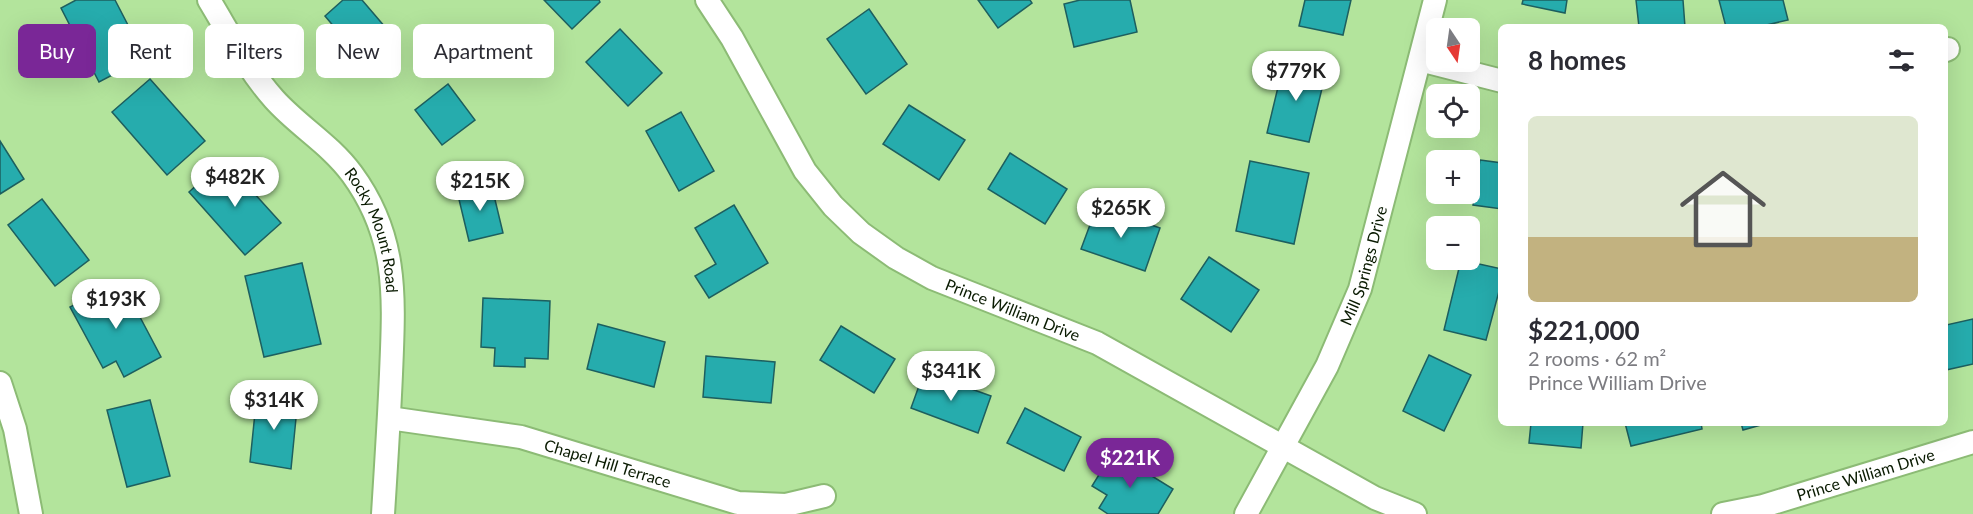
<!DOCTYPE html>
<meta charset="utf-8">
<style>
:root{--surface:#fff;--page:#f7f7f7;--text:#2b2b33;--muted:#7c7c81;--accent:#7a2797}
body{margin:0;font-family:Lato,sans-serif;background:var(--page);color:var(--text);height:100vh;display:flex;flex-direction:column;font-size:22px;white-space:nowrap}
*{box-sizing:border-box;margin:0}
p{font-size:20px;color:var(--muted)}
.icon{flex:none;width:33px;height:33px;fill:none;stroke:currentColor;stroke-width:2;stroke-linecap:round;stroke-linejoin:round}
.map{position:relative;flex:1;overflow:hidden}
.sheet{position:absolute;left:1498px;top:24px;width:450px;height:402px;display:flex;flex-direction:column;background:var(--surface);border-radius:9px;box-shadow:0 6px 24px #0002}
.sheet>*{flex:none}
.guide{position:absolute;left:18px;top:24px;width:570px;height:54px;display:flex;gap:12px}
.needle{width:39px;rotate:167deg}
.buttons{position:absolute;left:1426px;top:18px;display:grid;gap:12px}
.buttons a{display:grid;place-items:center;width:54px;height:54px;border-radius:9px;background:var(--surface);box-shadow:0 6px 24px #0002;font-size:30px}
.price{position:absolute;translate:-50% -51px;padding:0 14px;border-radius:21px;background:#fff;color:#222;font-size:20px;line-height:39px;filter:drop-shadow(0 2px 3px #0008)}
.price::after{content:'';position:absolute;left:50%;top:36px;width:18px;height:14px;margin-left:-9px;background:inherit;clip-path:polygon(0 0,100% 0,50% 100%)}
.price.selected{background:var(--accent);color:#fff}
ul{padding:0;list-style:none}
li{display:grid;align-content:center;gap:12px;height:318px;padding:0 30px}
li span{display:grid;place-items:center;height:186px;border-radius:9px;color:#555}
li>.icon{margin-inline-start:auto}
span .icon{width:108px;height:108px;fill:#fffc;stroke-width:1}
li b{font-size:26px}
h2{display:flex;justify-content:space-between;align-items:center;height:72px;padding:0 30px;font-size:26px}
.chip{padding:0 21px;border-radius:9px;background:var(--surface);box-shadow:0 6px 24px #0002;font-size:21px;line-height:54px}
.chip.selected{background:var(--accent);color:#fff}
.map>svg:first-child{display:block}
.building{fill:#26acad;stroke:#1d5f5f;stroke-width:1.5}
.lines{fill:none;stroke-linecap:round;stroke-linejoin:round}
.street-casing{stroke:#8cbb75;stroke-width:26}
.street{stroke:#fff;stroke-width:22}
.labels{text-anchor:middle;stroke-width:5;stroke-linejoin:round;paint-order:stroke}
.street-label{font-size:16px;fill:#091a01;stroke:#e4fdd9}
</style>
<div class="map">
<svg width="1973" height="514" viewBox="0 0 1973 514">
<rect width="100%" height="100%" fill="#b3e49c"/>
<!-- building -->
<g class="building">
<polygon points="76,0 115,0 145,58 99,82 61,8"/>
<polygon points="343,0 362,0 397,41 367,66 325,16"/>
<polygon points="544,0 599,0 600,2 572,29"/>
<polygon points="978,0 1030,0 1032,3 998,28"/>
<polygon points="1080,0 1130,0 1137,32 1074,47 1064,4"/>
<polygon points="1305,0 1351,0 1343,35 1299,26"/>
<polygon points="1523,0 1567,0 1565,13 1522,4"/>
<polygon points="1636,0 1683,0 1685,27 1639,27"/>
<polygon points="1719,0 1783,0 1788,20 1758,27 1726,27"/>
<polygon points="869,9 907,64 866,94 827,39"/>
<polygon points="620,29 662,73 628,106 586,62"/>
<polygon points="1284,62 1326,72 1309,142 1267,133"/>
<polygon points="150,79 205,141 167,175 112,112"/>
<polygon points="448,84 475,120 442,145 415,110"/>
<polygon points="909,105 965,140 939,180 883,144"/>
<polygon points="681,112 714,171 679,191 646,131"/>
<polygon points="0,141 24,179 0,194"/>
<polygon points="1010,153 1067,189 1045,224 988,189"/>
<polygon points="224,160 281,223 245,255 189,192"/>
<polygon points="1480,160 1502,163 1502,209 1473,205"/>
<polygon points="1250,161 1309,173 1294,244 1236,231"/>
<polygon points="491,183 503,233 469,241 457,191"/>
<polygon points="42,199 89,260 55,286 8,225"/>
<polygon points="734,205 768,263 709,298 695,276 716,264 695,228"/>
<polygon points="1097,206 1160,228 1145,271 1081,249"/>
<polygon points="1209,257 1259,290 1231,332 1181,299"/>
<polygon points="1461,260 1502,269 1502,280 1486,340 1444,330"/>
<polygon points="302,263 321,344 264,357 245,276"/>
<polygon points="121,281 161,357 124,377 116,361 103,368 70,307"/>
<polygon points="483,298 550,301 548,359 525,358 525,367 494,366 495,348 481,347"/>
<polygon points="1973,319 1973,364 1946,370 1946,325"/>
<polygon points="598,324 665,342 654,387 587,369"/>
<polygon points="841,326 895,359 874,393 820,360"/>
<polygon points="1429,355 1471,375 1444,431 1403,411"/>
<polygon points="706,356 775,362 771,403 703,397"/>
<polygon points="924,372 991,396 978,433 911,408"/>
<polygon points="257,393 298,398 291,469 250,462"/>
<polygon points="150,400 170,476 127,487 107,410"/>
<polygon points="1025,408 1081,437 1064,471 1007,443"/>
<polygon points="1531,423 1583,423 1581,448 1529,443"/>
<polygon points="1625,423 1701,423 1702,429 1631,446"/>
<polygon points="1741,423 1768,423 1743,430"/>
<polygon points="1113,452 1173,489 1158,514 1108,514 1099,508 1107,495 1092,486"/>
</g>
<g class="lines">
<defs>
<g id="street">
<path id="s1" d="M209 0C229 33 248 70 274 99 298 126 330 144 352 174 399 238 394 299 391 374 389 420 386 467 383 514"/>
<path id="s2" d="M707 0 732 38 805 171 833 206 861 233 896 258 932 278 1097 343 1375 498 1415 514"/>
<polyline points="1946,50 1948,49"/>
<polyline points="1420,60 1502,81"/>
<polyline points="0,383 15,429 31,514"/>
<path id="s3" d="M389 418 521 437 738 503 786 505 824 496"/>
<path id="s4" d="M1246 514 1327 366 1360 289 1435 0"/>
<path id="s5" d="M1723 514 1763 506 1973 442"/>
</g>
</defs>
<!-- street casing -->
<use href="#street" class="street-casing"/>
<!-- street -->
<use href="#street" class="street"/>
</g>
<g class="labels">
<!-- street labels -->
<g class="street-label">
<text dy="6" stroke="none"><textPath href="#s1" startOffset="288">Rocky Mount Road</textPath></text>
<text dy="6" stroke="none"><textPath href="#s4" startOffset="276">Mill Springs Drive</textPath></text>
<text dy="6" stroke="none"><textPath href="#s2" startOffset="452">Prince William Drive</textPath></text>
<text dy="6" stroke="none"><textPath href="#s3" startOffset="224">Chapel Hill Terrace</textPath></text>
<text dy="6" stroke="none"><textPath href="#s5" startOffset="148">Prince William Drive</textPath></text>
</g>
</g>
</svg>
<div class="buttons">
<a><svg class="needle" viewBox="-14 -14 28 28"><path d="M0-13l5 13h-10z" fill="#e53935"/><path d="M0 13l5-13h-10z" fill="#7c7c81"/></svg></a>
<a><svg class="icon" aria-label="locate" viewBox="0 0 24 24"><circle cx="12" cy="12" r="6"/><path d="M12 2v4M12 18v4M2 12h4M18 12h4"/></svg></a>
<a>+</a>
<a>−</a>
</div>
<b class="price" style="left:1296px;top:102px">$779K</b>
<b class="price" style="left:235px;top:208px">$482K</b>
<b class="price" style="left:480px;top:212px">$215K</b>
<b class="price" style="left:1121px;top:239px">$265K</b>
<b class="price" style="left:116px;top:330px">$193K</b>
<b class="price" style="left:951px;top:402px">$341K</b>
<b class="price" style="left:274px;top:431px">$314K</b>
<b class="price selected" style="left:1130px;top:489px">$221K</b>
<div class="guide">
<a class="chip selected">Buy</a>
<a class="chip">Rent</a>
<a class="chip">Filters</a>
<a class="chip">New</a>
<a class="chip">Apartment</a>
</div>
<section class="sheet">
<h2>8 homes<svg class="icon" aria-label="filters" viewBox="0 0 24 24"><path d="M4 7h16M4 17h16"/><circle cx="9" cy="7" r="2"/><circle cx="15" cy="17" r="2"/></svg></h2>
<ul>
<li><span style="background:linear-gradient(#dfe7d0 65%,#c2b280 0)"><svg class="icon" aria-label="home" viewBox="0 0 24 24"><path d="M3 11l9-7 9 7M6 9v11h12V9"/></svg></span><div><b>$221,000</b><p>2 rooms · 62 m²</p><p>Prince William Drive</p></div></li>
</ul>
</section>
</div>
